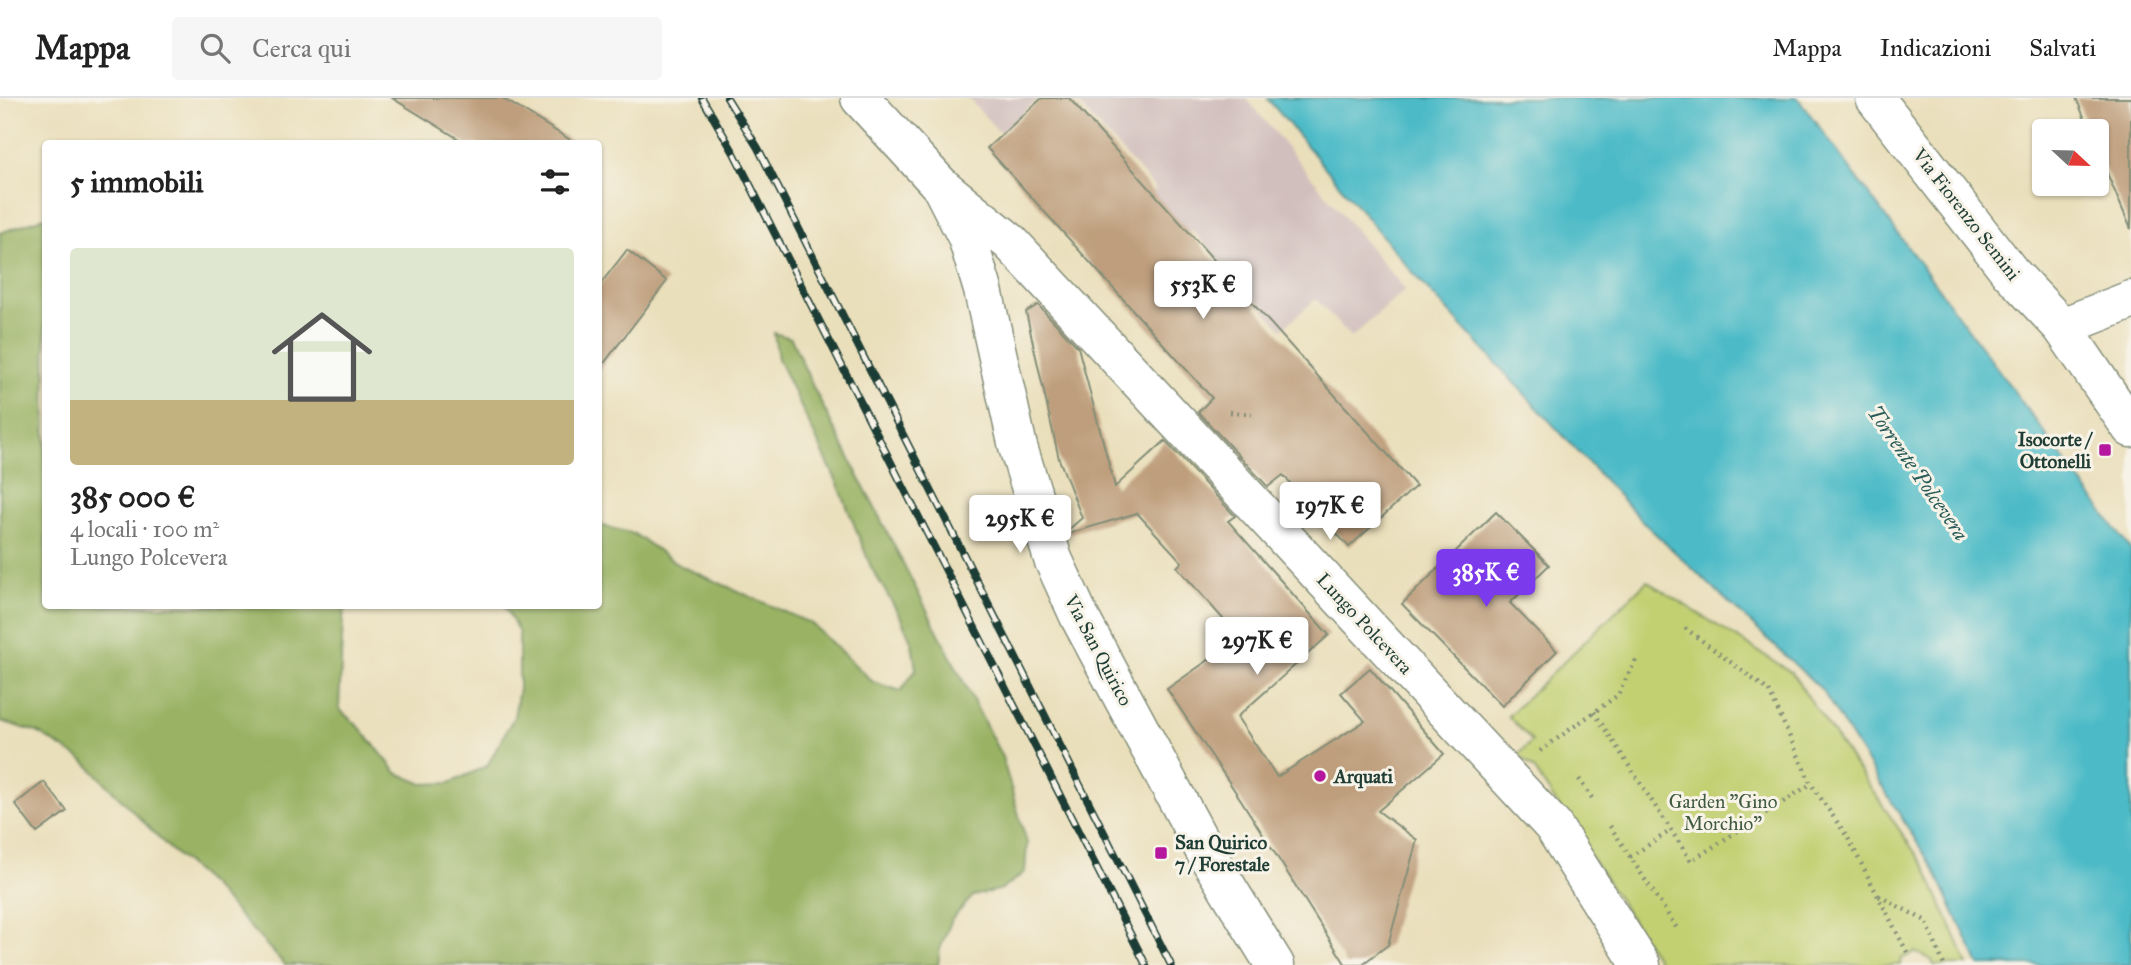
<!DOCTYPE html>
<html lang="it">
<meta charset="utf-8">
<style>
:root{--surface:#fff;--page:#f6f6f6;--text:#222;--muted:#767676;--line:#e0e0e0;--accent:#7c3aed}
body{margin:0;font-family:"IM FELL Great Primer",serif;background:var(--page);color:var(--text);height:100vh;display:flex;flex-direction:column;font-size:26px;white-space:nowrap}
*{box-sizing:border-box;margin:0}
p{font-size:23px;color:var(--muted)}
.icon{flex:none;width:38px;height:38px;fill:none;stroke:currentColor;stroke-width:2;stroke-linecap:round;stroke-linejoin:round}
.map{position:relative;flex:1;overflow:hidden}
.side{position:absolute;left:42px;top:42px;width:560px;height:469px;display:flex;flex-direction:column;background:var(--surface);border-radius:7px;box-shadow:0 2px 5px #0004}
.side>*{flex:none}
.needle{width:46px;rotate:112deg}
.fabs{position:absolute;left:2032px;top:21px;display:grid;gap:14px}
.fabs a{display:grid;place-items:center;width:77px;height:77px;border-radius:7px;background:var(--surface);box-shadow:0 2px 5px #0004;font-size:35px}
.price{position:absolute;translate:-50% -60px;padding:0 16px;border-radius:7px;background:#fff;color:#222;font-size:23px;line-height:46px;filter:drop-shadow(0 2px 4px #0008)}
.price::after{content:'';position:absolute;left:50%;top:42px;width:21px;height:16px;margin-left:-10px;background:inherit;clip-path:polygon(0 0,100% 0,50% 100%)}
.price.active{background:var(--accent);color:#fff}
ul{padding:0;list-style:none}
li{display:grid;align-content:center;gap:14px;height:371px;padding:0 28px}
li span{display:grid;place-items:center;height:217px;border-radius:7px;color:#555}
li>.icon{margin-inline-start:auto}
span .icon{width:126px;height:126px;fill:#fffc;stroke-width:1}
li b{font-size:30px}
h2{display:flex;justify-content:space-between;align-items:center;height:84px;padding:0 28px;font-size:30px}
header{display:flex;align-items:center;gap:42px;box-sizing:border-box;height:98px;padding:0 35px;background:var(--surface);border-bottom:2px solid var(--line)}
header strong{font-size:33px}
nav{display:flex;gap:38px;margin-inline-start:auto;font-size:24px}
.search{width:490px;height:63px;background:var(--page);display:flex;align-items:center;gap:18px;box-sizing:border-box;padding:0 24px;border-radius:7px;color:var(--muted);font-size:26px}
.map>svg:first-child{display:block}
.industrial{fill:#d1bfbd}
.green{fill:#c2d072;stroke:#708653;stroke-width:2}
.forest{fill:#99b264;stroke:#5c784c;stroke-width:2}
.water{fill:#4dbbc7;stroke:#367c7e;stroke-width:2}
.building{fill:#be9e7c}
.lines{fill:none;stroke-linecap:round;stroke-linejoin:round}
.minor-casing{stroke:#848e78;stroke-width:41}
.major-casing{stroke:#848e78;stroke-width:41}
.path{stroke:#848e78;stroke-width:4.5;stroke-dasharray:2 5;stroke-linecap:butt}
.minor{stroke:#fff;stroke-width:38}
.major{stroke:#fff;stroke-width:38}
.rail-casing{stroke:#1f3d34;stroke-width:8}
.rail{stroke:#f7f3e8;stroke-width:5;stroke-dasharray:16;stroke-linecap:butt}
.poi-dot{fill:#b5179e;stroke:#f7f3e8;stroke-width:2.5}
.labels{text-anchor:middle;stroke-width:6;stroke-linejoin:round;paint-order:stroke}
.street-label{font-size:19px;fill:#1f3d34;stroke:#f7f3e8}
.poi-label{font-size:19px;font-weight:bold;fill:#1f3d34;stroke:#f7f3e8;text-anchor:start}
.park-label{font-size:19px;fill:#405a40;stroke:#f7f3e8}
.water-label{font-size:21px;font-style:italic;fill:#2a5c59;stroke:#f7f3e8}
</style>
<header>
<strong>Mappa</strong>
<div class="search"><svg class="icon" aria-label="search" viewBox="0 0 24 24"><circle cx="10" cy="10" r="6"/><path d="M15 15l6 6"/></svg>Cerca qui</div>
<nav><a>Mappa</a><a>Indicazioni</a><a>Salvati</a></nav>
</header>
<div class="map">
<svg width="2131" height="867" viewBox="0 0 2131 867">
<rect width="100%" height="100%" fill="#f7f3e8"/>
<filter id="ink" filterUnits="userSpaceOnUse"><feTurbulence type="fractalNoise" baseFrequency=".0143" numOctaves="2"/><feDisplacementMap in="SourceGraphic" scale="14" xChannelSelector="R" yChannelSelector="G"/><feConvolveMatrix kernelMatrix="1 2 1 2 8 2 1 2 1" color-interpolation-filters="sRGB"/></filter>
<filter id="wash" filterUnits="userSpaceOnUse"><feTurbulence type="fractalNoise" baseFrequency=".00686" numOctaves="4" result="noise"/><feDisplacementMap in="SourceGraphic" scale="28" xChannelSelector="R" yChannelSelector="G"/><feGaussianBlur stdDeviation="1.57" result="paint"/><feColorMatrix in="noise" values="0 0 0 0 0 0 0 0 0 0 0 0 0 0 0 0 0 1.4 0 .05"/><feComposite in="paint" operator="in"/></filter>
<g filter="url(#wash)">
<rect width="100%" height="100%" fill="#eadfbb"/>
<!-- industrial -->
<g class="industrial">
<polygon points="968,0 1039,0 1000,35"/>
<polygon points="1073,0 1246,0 1405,192 1351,240 1316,201 1282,231 1192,132 1120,198 1083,158 1156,91"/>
</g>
<!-- green -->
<polygon class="green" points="1647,483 1791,574 1925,769 1968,867 1934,867 1932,862 1915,854 1901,861 1900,867 1661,867 1535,672 1518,657 1532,643 1508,618"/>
<!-- forest -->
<polygon class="forest" points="45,119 46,508 346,508 343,520 339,611 361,631 397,675 423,686 450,685 487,668 514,619 519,591 519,535 505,508 598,508 599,427 634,436 681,468 812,526 873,584 901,593 916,571 912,545 900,518 871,469 838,386 778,261 774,235 791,240 814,291 1002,659 1027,745 1025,774 1002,791 973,798 952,821 940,851 938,867 285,867 211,787 170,751 84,663 37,634 0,623 0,135"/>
<!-- water -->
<polygon class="water" points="1267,0 1798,0 2131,452 2131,867 1979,867 1936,775 1822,592 1645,426 1419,182"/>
<g id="blocks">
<!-- building -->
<g class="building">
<polygon points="392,0 502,0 577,46 467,46"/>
<polygon points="1042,0 1069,0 1416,388 1349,449 1283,377 1268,389 1198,314 1212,300 987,50"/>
<polygon points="2076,0 2131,0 2131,131 2096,50 2096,33 2090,33"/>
<polygon points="627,152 667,183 598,273 598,189"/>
<polygon points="1038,207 1078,249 1115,389 1165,343 1235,418 1228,423 1329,537 1237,619 1277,679 1365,623 1341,595 1370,570 1444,656 1378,713 1417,742 1388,847 1361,867 1346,867 1241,702 1167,591 1240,540 1177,469 1182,464 1137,415 1068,436 1067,433 1082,420 1059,361 1026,214"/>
<polygon points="1496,414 1549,467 1510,505 1557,553 1502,608 1402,506"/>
<polygon points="44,684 67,713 37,735 15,706"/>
</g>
</g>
</g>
<g filter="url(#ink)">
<use href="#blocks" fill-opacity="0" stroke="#848e78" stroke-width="2"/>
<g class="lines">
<defs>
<g id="minor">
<polyline points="941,88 1010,144 1553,728 1641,867"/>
<polyline points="2062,229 2131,202"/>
</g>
<g id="major">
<polyline points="860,0 941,88 967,139 983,192 1018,349 1053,461 1080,520 1206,755 1275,867"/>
<polyline points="1875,0 2010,174 2062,229 2131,330"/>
</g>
</defs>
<!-- minor casing -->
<use href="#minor" class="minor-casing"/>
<!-- major casing -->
<use href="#major" class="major-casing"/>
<!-- path -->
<g class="path">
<polyline points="1230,314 1252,316"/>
<polyline points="1685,530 1769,593 1811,686 1848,740 1909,858"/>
<polyline points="1594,614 1691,763 1811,686"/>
<polyline points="1540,653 1618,597 1638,558"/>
<polyline points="1579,681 1592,700"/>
<polyline points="1610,728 1678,832"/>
<polyline points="1630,759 1670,733"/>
<polyline points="1879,798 1926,823 1944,867"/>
</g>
<!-- minor -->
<use href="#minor" class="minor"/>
<!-- major -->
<use href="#major" class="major"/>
<defs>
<g id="rail">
<polyline points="702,0 734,55 1146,867"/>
<polyline points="727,0 758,50 1171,867"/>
</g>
</defs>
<!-- rail casing -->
<use href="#rail" class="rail-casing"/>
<!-- rail -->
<use href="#rail" class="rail"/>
</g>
</g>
<!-- markers -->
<g class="poi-dot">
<rect x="2098" y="345" width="14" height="14" rx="3.5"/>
<circle cx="1320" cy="678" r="7"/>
<rect x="1154" y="748" width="14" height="14" rx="3.5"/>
</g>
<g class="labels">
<!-- street labels -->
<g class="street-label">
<text transform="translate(1967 116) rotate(52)" y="7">Via Fiorenzo Semini</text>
<text transform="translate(1365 525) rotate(47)" y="7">Lungo Polcevera</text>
<text transform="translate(1099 552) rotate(62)" y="7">Via San Quirico</text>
</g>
<!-- poi labels -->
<g class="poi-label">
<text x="2091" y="348" text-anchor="end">Isocorte /<tspan x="2091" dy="22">Ottonelli</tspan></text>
<text x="1334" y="685">Arquati</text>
<text x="1175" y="751">San Quirico<tspan x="1175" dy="22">7 / Forestale</tspan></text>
</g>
<!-- park labels -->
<g class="park-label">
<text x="1723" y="710">Garden "Gino<tspan x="1723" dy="22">Morchio"</tspan></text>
</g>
<!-- water labels -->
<g class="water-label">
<text transform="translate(1918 375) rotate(55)" y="7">Torrente Polcevera</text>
</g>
</g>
</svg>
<div class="fabs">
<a><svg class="needle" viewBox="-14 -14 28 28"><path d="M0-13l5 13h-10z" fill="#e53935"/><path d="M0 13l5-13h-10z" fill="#767676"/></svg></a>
</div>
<b class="price" style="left:1203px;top:223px">553K €</b>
<b class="price" style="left:1330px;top:444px">197K €</b>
<b class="price" style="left:1020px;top:457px">295K €</b>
<b class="price active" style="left:1486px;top:511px">385K €</b>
<b class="price" style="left:1257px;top:579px">297K €</b>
<section class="side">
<h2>5 immobili<svg class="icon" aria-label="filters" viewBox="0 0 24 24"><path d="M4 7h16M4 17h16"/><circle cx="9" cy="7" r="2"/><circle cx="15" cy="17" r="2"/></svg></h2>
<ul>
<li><span style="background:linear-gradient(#dfe7d0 70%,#c2b280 0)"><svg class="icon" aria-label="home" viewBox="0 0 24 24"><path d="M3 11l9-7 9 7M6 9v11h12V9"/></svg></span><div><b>385 000 €</b><p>4 locali · 100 m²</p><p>Lungo Polcevera</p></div></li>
</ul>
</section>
</div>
